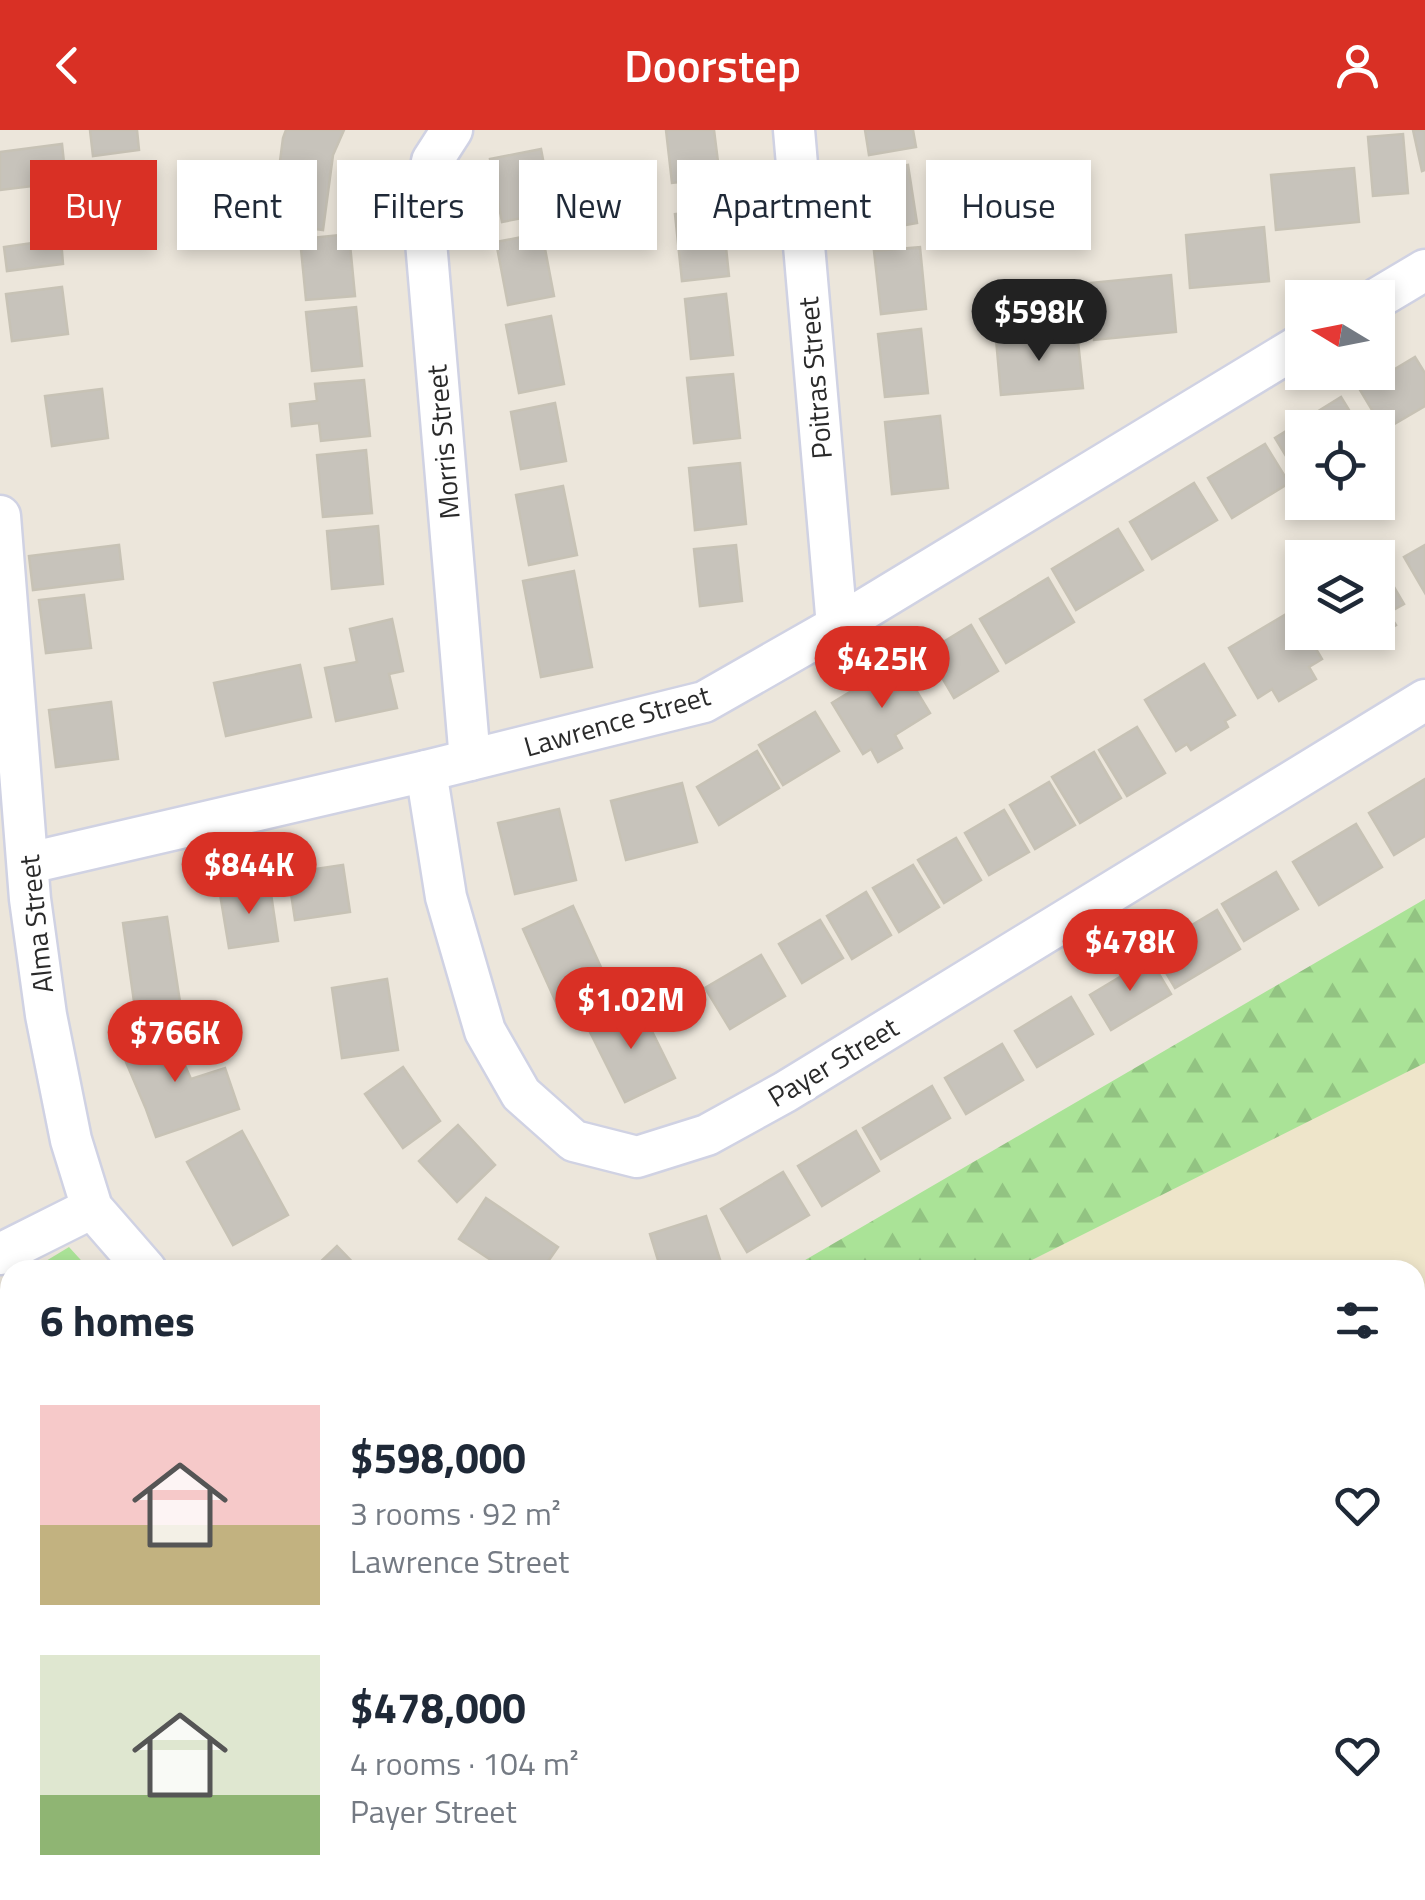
<!DOCTYPE html>
<meta charset="utf-8">
<style>
:root{--surface:#fff;--page:#f6f6f7;--text:#1f2937;--muted:#747a83;--accent:#d93025}
body{margin:0;font-family:"Titillium Web",sans-serif;background:var(--page);color:var(--text);height:100vh;display:flex;flex-direction:column;font-size:38px;white-space:nowrap}
*{box-sizing:border-box;margin:0}
p{font-size:32px;color:var(--muted)}
.icon{flex:none;width:55px;height:55px;fill:none;stroke:currentColor;stroke-width:2;stroke-linecap:round;stroke-linejoin:round}
.map{position:relative;flex:1;overflow:hidden}
.drawer{position:absolute;left:0px;top:1130px;width:1425px;height:640px;display:flex;flex-direction:column;background:var(--surface);border-radius:30px 30px 0 0;box-shadow:0 5px 15px #0003}
.drawer>*{flex:none}
.hud{position:absolute;left:30px;top:30px;width:1365px;height:90px;display:flex;gap:20px}
.needle{width:65px;rotate:280deg}
.tools{position:absolute;left:1285px;top:150px;display:grid;gap:20px}
.tools a{display:grid;place-items:center;width:110px;height:110px;border-radius:0px;background:var(--surface);box-shadow:0 5px 15px #0003;font-size:50px}
.price{position:absolute;translate:-50% -85px;padding:0 22px;border-radius:35px;background:var(--accent);color:#fff;font-size:32px;line-height:65px;filter:drop-shadow(0 2px 5px #0008)}
.price::after{content:'';position:absolute;left:50%;top:60px;width:30px;height:22px;margin-left:-15px;background:inherit;clip-path:polygon(0 0,100% 0,50% 100%)}
.price.on{background:#222;color:#fff}
ul{padding:0;list-style:none}
li{display:flex;align-items:center;gap:30px;height:250px;padding:0 40px}
li span{display:grid;place-items:center;flex:none;width:280px;height:200px;border-radius:0px;color:#555}
li>.icon{margin-inline-start:auto}
span .icon{width:120px;height:120px;fill:#fffc;stroke-width:1}
li b{font-size:42px}
h2{display:flex;justify-content:space-between;align-items:center;height:120px;padding:0 40px;font-size:42px}
.chip{padding:0 35px;border-radius:0px;background:var(--surface);box-shadow:0 5px 15px #0003;font-size:35px;line-height:90px}
.chip.on{background:var(--accent);color:#fff}
header{display:flex;justify-content:space-between;align-items:center;height:130px;padding:0 40px;background:var(--accent);color:#fff;font-size:45px;font-weight:600}
.map>svg:first-child{display:block}
.education{fill:#eee5ca}
.forest{fill:url(#forest-firs)}
.park{fill:url(#park-crowns)}
.building{fill:#c7c3bb;stroke:#c7c2b5;stroke-width:2.5}
.lines{fill:none;stroke-linecap:round;stroke-linejoin:round}
.minor-casing{stroke:#d0d2e3;stroke-width:45}
.path{stroke:#c8c8c8;stroke-width:5;stroke-dasharray:8 5;stroke-linecap:butt}
.minor{stroke:#fff;stroke-width:40}
.labels{text-anchor:middle;stroke-width:10;stroke-linejoin:round;paint-order:stroke}
.street-label{font-size:28px;fill:#2a2a2a;stroke:#fff}
</style>
<header><svg class="icon" aria-label="back" viewBox="0 0 24 24"><path d="M15 5l-7 7 7 7"/></svg>Doorstep<svg class="icon" aria-label="person" viewBox="0 0 24 24"><circle cx="12" cy="8" r="4"/><path d="M4 21q1-7 8-7t8 7"/></svg></header>
<div class="map">
<svg width="1425" height="1770" viewBox="0 0 1425 1770">
<defs>
<pattern id="forest-firs" width="22" height="20" patternUnits="userSpaceOnUse" patternTransform="scale(2.5)"><rect width="22" height="20" fill="#aae397"/><path d="M5 1l3.5 6h-7zM16 11l3.5 6h-7z" fill="#92c382"/></pattern>
<pattern id="park-crowns" width="20" height="18" patternUnits="userSpaceOnUse" patternTransform="scale(2.5)"><rect width="20" height="18" fill="#aae397"/><path d="M2 6a3 3 0 1 1 6 0M12 15a3 3 0 1 1 6 0" fill="none" stroke="#92c382"/></pattern>
</defs>
<rect width="100%" height="100%" fill="#ece6db"/>
<!-- education -->
<polygon class="education" points="1425,926 1425,1770 917,1770 929,1760 1415,1760 1415,1140 1034,1140 1030,1131"/>
<!-- forest -->
<polygon class="forest" points="1425,769 1425,933 1030,1131 1034,1140 788,1140"/>
<!-- park -->
<g class="park">
<polygon points="69,1117 90,1140 31,1140"/>
<polygon points="10,1153 10,1672 0,1637 0,1160"/>
<polygon points="35,1760 634,1760 641,1770 38,1770"/>
</g>
<!-- building -->
<g class="building">
<polygon points="90,0 137,0 139,20 93,26"/>
<polygon points="286,0 344,0 333,25 323,100 272,93 283,8"/>
<polygon points="666,0 714,0 720,48 672,53"/>
<polygon points="865,0 913,0 916,17 869,25"/>
<polygon points="1413,0 1425,0 1425,40 1422,41"/>
<polygon points="1403,4 1408,63 1373,66 1368,7"/>
<polygon points="62,14 66,52 0,60 0,22"/>
<polygon points="541,19 553,82 502,92 490,29"/>
<polygon points="908,35 917,93 872,101 863,42"/>
<polygon points="1354,38 1359,92 1276,100 1271,45"/>
<polygon points="117,73 122,112 75,118 70,79"/>
<polygon points="722,79 729,146 682,151 675,84"/>
<polygon points="1264,97 1269,151 1190,158 1186,105"/>
<polygon points="542,103 554,166 508,175 496,112"/>
<polygon points="349,104 355,166 306,170 300,109"/>
<polygon points="61,109 63,134 7,141 4,117"/>
<polygon points="920,117 926,179 881,184 874,121"/>
<polygon points="1171,145 1176,202 1094,210 1089,153"/>
<polygon points="62,157 68,204 12,211 6,164"/>
<polygon points="726,164 733,225 691,229 685,169"/>
<polygon points="356,177 362,236 312,241 306,182"/>
<polygon points="551,186 564,254 519,263 506,195"/>
<polygon points="921,199 928,263 885,267 878,204"/>
<polygon points="1077,202 1083,258 1001,265 996,209"/>
<polygon points="1415,227 1425,243 1425,276 1384,300 1360,260"/>
<polygon points="733,244 740,308 694,313 687,248"/>
<polygon points="364,250 370,306 321,311 319,293 292,296 290,274 317,271 315,254"/>
<polygon points="102,259 108,308 52,316 45,266"/>
<polygon points="1341,267 1360,298 1302,298 1302,348 1300,349 1275,308"/>
<polygon points="555,273 566,331 521,339 511,282"/>
<polygon points="940,286 948,358 892,364 885,292"/>
<polygon points="1265,314 1289,353 1232,388 1208,348"/>
<polygon points="366,320 372,383 323,387 317,325"/>
<polygon points="740,333 746,394 695,400 689,338"/>
<polygon points="1194,353 1217,390 1152,429 1130,392"/>
<polygon points="563,356 577,425 529,435 516,365"/>
<polygon points="378,396 383,454 332,459 327,401"/>
<polygon points="1118,399 1143,440 1076,480 1052,439"/>
<polygon points="119,415 123,449 33,460 29,426"/>
<polygon points="736,415 742,471 700,476 694,419"/>
<polygon points="1425,415 1425,463 1404,427"/>
<polygon points="1378,430 1404,474 1388,483 1396,495 1362,516 1354,503 1343,510 1339,502 1378,502"/>
<polygon points="574,441 592,537 541,547 523,451"/>
<polygon points="1048,448 1074,492 1006,533 980,489"/>
<polygon points="84,465 91,518 46,523 39,470"/>
<polygon points="1293,480 1302,496 1302,502 1306,502 1322,529 1309,537 1316,549 1279,571 1272,559 1258,568 1229,518"/>
<polygon points="392,489 403,541 389,544 397,578 336,591 325,538 357,532 350,499"/>
<polygon points="971,495 998,541 954,568 927,522"/>
<polygon points="899,532 930,583 895,605 902,618 878,632 871,619 863,624 832,573"/>
<polygon points="1204,534 1235,585 1225,591 1228,597 1191,620 1187,614 1176,621 1145,570"/>
<polygon points="300,535 311,587 226,606 214,553"/>
<polygon points="111,572 118,629 56,637 49,580"/>
<polygon points="815,582 839,621 783,655 759,615"/>
<polygon points="1137,597 1165,643 1127,666 1099,620"/>
<polygon points="757,621 779,658 719,695 697,657"/>
<polygon points="1094,622 1121,668 1080,693 1052,647"/>
<polygon points="1425,649 1425,706 1394,725 1369,683"/>
<polygon points="1049,652 1075,695 1035,719 1010,675"/>
<polygon points="682,653 697,712 626,730 611,671"/>
<polygon points="559,679 576,750 515,764 498,693"/>
<polygon points="1004,680 1029,722 989,745 965,703"/>
<polygon points="1356,694 1382,737 1319,775 1293,732"/>
<polygon points="956,708 981,750 944,773 918,730"/>
<polygon points="343,735 350,782 295,790 288,743"/>
<polygon points="913,735 939,777 899,802 873,758"/>
<polygon points="1276,742 1298,779 1244,811 1222,774"/>
<polygon points="270,757 278,811 229,818 220,764"/>
<polygon points="866,762 891,805 852,829 827,786"/>
<polygon points="573,776 609,855 559,879 523,799"/>
<polygon points="1217,780 1240,819 1175,858 1152,819"/>
<polygon points="167,787 180,872 135,879 123,793"/>
<polygon points="820,790 843,828 802,853 779,814"/>
<polygon points="761,825 785,866 730,899 705,858"/>
<polygon points="1150,829 1171,864 1111,900 1090,865"/>
<polygon points="387,849 398,920 342,928 332,858"/>
<polygon points="1071,867 1093,904 1037,937 1015,901"/>
<polygon points="637,871 675,948 625,972 587,896"/>
<polygon points="168,897 191,949 225,938 239,979 156,1007 146,979 120,918"/>
<polygon points="1002,914 1023,950 966,984 945,948"/>
<polygon points="403,937 440,991 403,1018 365,964"/>
<polygon points="932,956 950,988 881,1029 863,998"/>
<polygon points="458,995 495,1035 457,1072 419,1031"/>
<polygon points="242,1001 288,1085 233,1115 187,1032"/>
<polygon points="856,1001 879,1041 822,1076 798,1036"/>
<polygon points="783,1042 809,1085 747,1122 721,1079"/>
<polygon points="486,1068 558,1117 542,1140 506,1140 459,1109"/>
<polygon points="706,1086 722,1136 710,1140 661,1140 650,1104"/>
<polygon points="337,1116 360,1140 312,1140"/>
<polygon points="1415,1626 1425,1646 1425,1710 1415,1715"/>
<polygon points="134,1760 383,1760 371,1770 122,1770"/>
<polygon points="845,1760 882,1760 892,1770 834,1770"/>
<polygon points="1050,1760 1399,1760 1404,1770 1054,1770"/>
</g>
<g class="lines">
<defs>
<g id="minor">
<polyline points="452,0 432,31 425,100 470,630"/>
<polyline points="794,0 837,496"/>
<polyline points="1378,168 1425,140"/>
<polyline points="0,386 30,769 46,885 71,1010 92,1078 146,1140"/>
<polyline points="426,641 446,767 485,901 521,964 574,1011 637,1027 707,1005 785,962 1425,570"/>
<polyline points="29,733 426,641 704,572 837,496 1302,214"/>
<polyline points="0,1124 92,1078"/>
<polyline points="0,1356 10,1389"/>
<polyline points="1415,1406 1425,1414"/>
<polyline points="1415,1524 1425,1542"/>
<polyline points="686,1760 695,1770"/>
<polyline points="989,1760 991,1770"/>
</g>
</defs>
<!-- minor casing -->
<use href="#minor" class="minor-casing"/>
<!-- path -->
<polyline class="path" points="1415,1577 1425,1596"/>
<!-- minor -->
<use href="#minor" class="minor"/>
</g>
<g class="labels">
<!-- street labels -->
<g class="street-label">
<text transform="translate(815 248) rotate(-95)" y="10">Poitras Street</text>
<text transform="translate(443 312) rotate(-95)" y="10">Morris Street</text>
<text transform="translate(617 591) rotate(-16)" y="10">Lawrence Street</text>
<text transform="translate(36 794) rotate(-96)" y="10">Alma Street</text>
<text transform="translate(833 932) rotate(-31)" y="10">Payer Street</text>
</g>
</g>
</svg>
<div class="tools">
<a><svg class="needle" viewBox="-14 -14 28 28"><path d="M0-13l5 13h-10z" fill="#e53935"/><path d="M0 13l5-13h-10z" fill="#747a83"/></svg></a>
<a><svg class="icon" aria-label="locate" viewBox="0 0 24 24"><circle cx="12" cy="12" r="6"/><path d="M12 2v4M12 18v4M2 12h4M18 12h4"/></svg></a>
<a><svg class="icon" aria-label="layers" viewBox="0 0 24 24"><path d="M12 4l9 5-9 5-9-5zM3 14l9 5 9-5"/></svg></a>
</div>
<b class="price on" style="left:1039px;top:234px">$598K</b>
<b class="price" style="left:882px;top:581px">$425K</b>
<b class="price" style="left:249px;top:787px">$844K</b>
<b class="price" style="left:1130px;top:864px">$478K</b>
<b class="price" style="left:631px;top:922px">$1.02M</b>
<b class="price" style="left:175px;top:955px">$766K</b>
<div class="hud">
<a class="chip on">Buy</a>
<a class="chip">Rent</a>
<a class="chip">Filters</a>
<a class="chip">New</a>
<a class="chip">Apartment</a>
<a class="chip">House</a>
</div>
<section class="drawer">
<h2>6 homes<svg class="icon" aria-label="filters" viewBox="0 0 24 24"><path d="M4 7h16M4 17h16"/><circle cx="9" cy="7" r="2"/><circle cx="15" cy="17" r="2"/></svg></h2>
<ul>
<li><span style="background:linear-gradient(#f6c9c9 60%,#c2b280 0)"><svg class="icon" aria-label="home" viewBox="0 0 24 24"><path d="M3 11l9-7 9 7M6 9v11h12V9"/></svg></span><div><b>$598,000</b><p>3 rooms · 92 m²</p><p>Lawrence Street</p></div><svg class="icon" aria-label="heart" viewBox="0 0 24 24"><path d="M12 20l-8-8c-3-5 5-10 8-4 3-6 11-1 8 4z"/></svg></li>
<li><span style="background:linear-gradient(#dfe7d0 70%,#8fb573 0)"><svg class="icon" aria-label="home" viewBox="0 0 24 24"><path d="M3 11l9-7 9 7M6 9v11h12V9"/></svg></span><div><b>$478,000</b><p>4 rooms · 104 m²</p><p>Payer Street</p></div><svg class="icon" aria-label="heart" viewBox="0 0 24 24"><path d="M12 20l-8-8c-3-5 5-10 8-4 3-6 11-1 8 4z"/></svg></li>
</ul>
</section>
</div>
